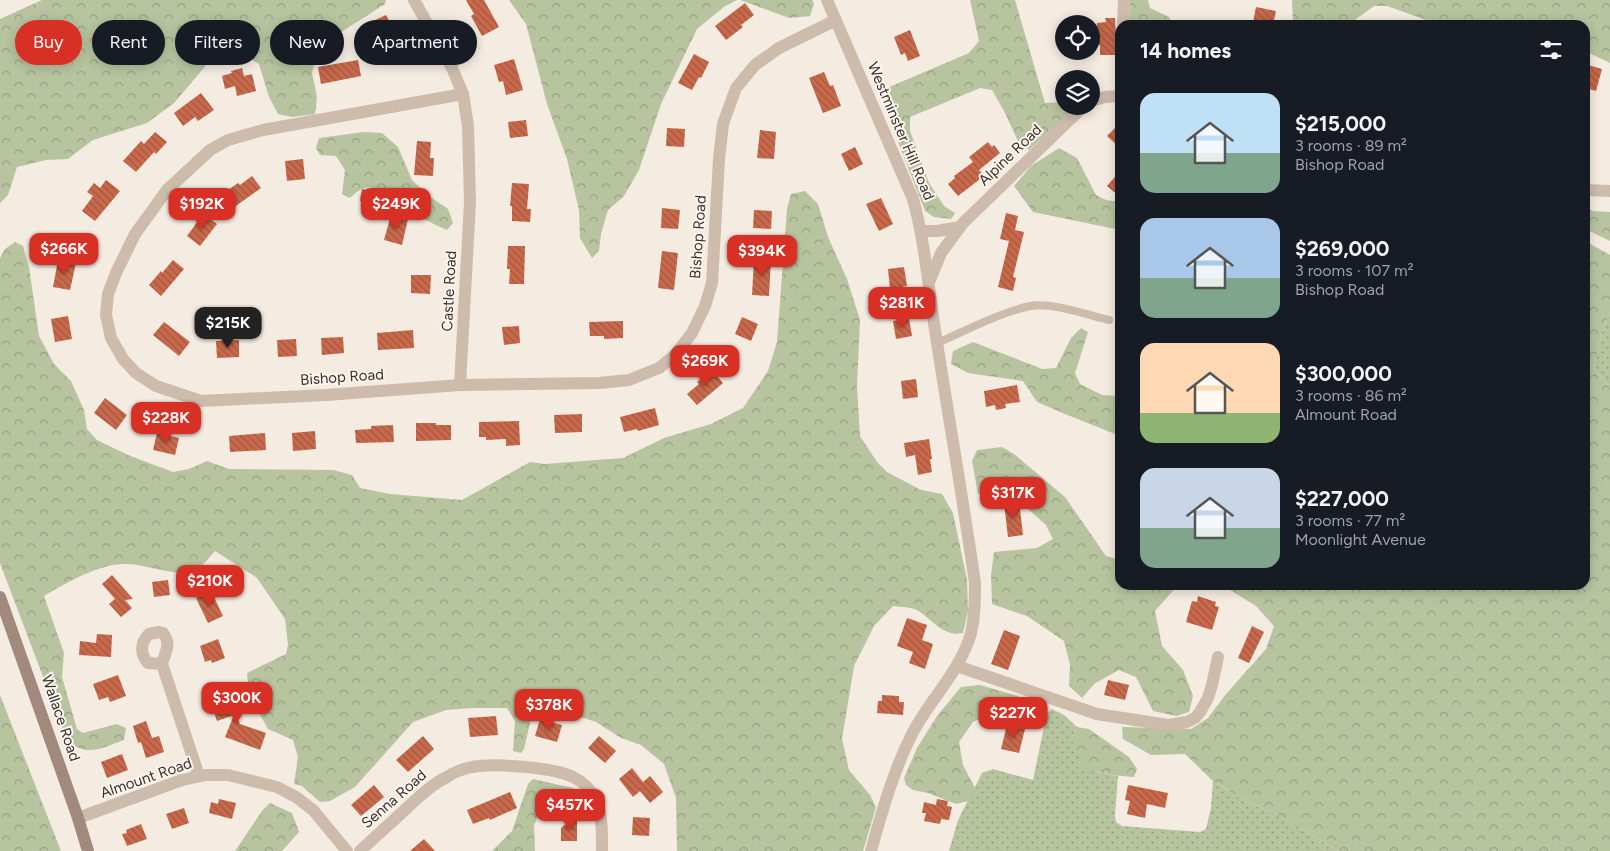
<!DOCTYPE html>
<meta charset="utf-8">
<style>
:root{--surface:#171b24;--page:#242831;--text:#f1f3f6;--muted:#9ea1a6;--accent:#d93025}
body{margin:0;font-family:Figtree,sans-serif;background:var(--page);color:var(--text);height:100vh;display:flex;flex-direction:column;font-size:19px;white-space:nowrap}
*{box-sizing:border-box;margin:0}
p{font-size:16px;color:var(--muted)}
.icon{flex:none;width:28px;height:28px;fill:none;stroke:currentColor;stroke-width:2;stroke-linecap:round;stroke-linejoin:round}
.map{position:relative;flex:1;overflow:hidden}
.side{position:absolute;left:1115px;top:20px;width:475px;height:570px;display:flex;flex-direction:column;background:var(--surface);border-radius:15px;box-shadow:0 2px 12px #0003}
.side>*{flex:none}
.banner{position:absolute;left:15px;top:20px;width:475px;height:45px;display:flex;gap:10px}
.controls{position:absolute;left:1055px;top:15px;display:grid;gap:10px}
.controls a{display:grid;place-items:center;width:45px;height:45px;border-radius:50%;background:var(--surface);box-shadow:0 2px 12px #0003;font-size:25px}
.price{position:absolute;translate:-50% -42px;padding:0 11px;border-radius:10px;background:var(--accent);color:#fff;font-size:16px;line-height:32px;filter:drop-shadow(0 1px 2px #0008)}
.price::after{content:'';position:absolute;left:50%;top:30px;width:15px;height:11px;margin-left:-8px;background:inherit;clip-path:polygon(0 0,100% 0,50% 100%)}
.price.active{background:#222;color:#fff}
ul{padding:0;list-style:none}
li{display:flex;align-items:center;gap:15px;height:125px;padding:0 25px}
li span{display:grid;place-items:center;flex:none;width:140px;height:100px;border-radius:15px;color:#555}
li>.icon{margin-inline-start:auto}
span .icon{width:60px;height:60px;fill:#fffc;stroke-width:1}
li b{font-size:21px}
h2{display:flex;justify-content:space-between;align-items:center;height:60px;padding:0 25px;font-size:21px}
.chip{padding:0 18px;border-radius:22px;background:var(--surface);box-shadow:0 2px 12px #0003;font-size:18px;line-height:45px}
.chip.active{background:var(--accent);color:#fff}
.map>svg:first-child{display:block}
.grass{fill:url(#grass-dots)}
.forest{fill:url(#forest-crowns)}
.building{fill:url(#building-back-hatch)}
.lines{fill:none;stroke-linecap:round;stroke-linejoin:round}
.lane{stroke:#cdbbac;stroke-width:8}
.street{stroke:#cdbbac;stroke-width:12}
.secondary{stroke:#a18a7d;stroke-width:12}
.labels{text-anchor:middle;stroke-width:4;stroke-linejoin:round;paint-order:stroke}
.street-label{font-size:15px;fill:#3b302b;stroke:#fbf5ee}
</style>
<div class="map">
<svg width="1610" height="851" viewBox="0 0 1610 851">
<defs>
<pattern id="grass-dots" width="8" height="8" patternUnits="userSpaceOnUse" patternTransform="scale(1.25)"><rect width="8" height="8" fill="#b8c4a0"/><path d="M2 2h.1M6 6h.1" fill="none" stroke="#97a083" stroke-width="1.8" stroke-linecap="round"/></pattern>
<pattern id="forest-crowns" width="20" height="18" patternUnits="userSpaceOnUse" patternTransform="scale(1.25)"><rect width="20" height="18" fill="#b8c4a0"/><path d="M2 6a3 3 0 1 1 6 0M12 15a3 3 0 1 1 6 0" fill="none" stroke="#97a083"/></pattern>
<pattern id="building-back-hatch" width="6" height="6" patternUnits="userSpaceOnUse" patternTransform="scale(1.25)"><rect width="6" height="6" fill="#c8694b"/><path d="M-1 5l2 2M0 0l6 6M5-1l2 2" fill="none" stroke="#a4573f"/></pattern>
</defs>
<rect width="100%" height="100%" fill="#f4ebe1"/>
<!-- grass -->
<g class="grass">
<polygon points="1610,312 1610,388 1594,368 1603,328"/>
<polygon points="1052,709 1064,715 1077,727 1072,740 1097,772 1118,776 1115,816 1116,822 1122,826 1200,832 1206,829 1211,808 1213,781 1245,801 1274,813 1339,851 949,851 958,820 982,773 993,769 1033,780 1047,713"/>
</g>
<!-- forest -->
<g class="forest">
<polygon points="42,0 386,0 385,4 318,47 312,73 317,97 315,114 292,117 278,114 269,97 259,64 237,52 220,49 174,103 147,123 93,140 68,159 46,160 17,167 8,195 0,203 0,19"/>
<polygon points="509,0 737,0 725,6 697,29 661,104 639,170 624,196 608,210 601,234 599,251 592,258 580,238 579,210 567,159 547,104 526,24"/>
<polygon points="740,0 812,0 814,4 810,16 789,18"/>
<polygon points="970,0 1015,0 1045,103 1064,102 1064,106 1076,106 1075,108 1029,150 1018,141 1005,113 992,90 980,88 910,117 910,131 929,183 944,206 955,213 951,219 934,217 925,211 879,93 887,88 969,53 979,41"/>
<polygon points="1130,0 1148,0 1150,8 1169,17 1174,25 1129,25"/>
<polygon points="1292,0 1610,0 1610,63 1585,51 1585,25 1440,25 1387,6 1374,6 1348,25 1293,25"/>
<path d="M364 132 382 133 398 147 412 180 429 196 448 209 453 223 447 230C428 222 411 212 394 201 388 197 381 190 374 188 365 185 356 192 350 198L342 194 345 170 336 156 320 155 316 148 319 138Z"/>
<polygon points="1059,148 1077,158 1096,195 1106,200 1120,202 1120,230 1033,212 1014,186 1031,166"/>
<path d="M805 191 818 204 828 237 847 279 860 320 857 386 860 436 877 462 887 472 921 490 942 494 953 513 967 580 968 611 963 633C943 637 933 620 917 610 911 607 901 607 893 606L874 626 854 666 842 739 849 770 870 795 876 807 863 851H677L676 798 664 764 641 745 621 738 596 722 550 707 533 710 524 749 521 753 513 751 515 721 507 708H473L446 710 413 722 355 787 330 801 320 802 302 786 294 784 298 757 293 740 268 729 249 695 247 673 286 654 288 645 285 619 257 578 215 551C208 559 202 568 192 571 175 577 145 564 126 564 100 563 66 583 44 596L64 653 62 677 77 729 83 733 117 724 126 728 124 740C102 748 86 758 67 740L0 563V258L5 249 15 242 23 246 29 267 39 336 54 364 71 381 84 410 87 429 97 440 128 455 173 472 189 469 207 461 229 469 333 470 352 475 360 488 390 494 462 500 530 462 545 464 623 458 664 438 711 424 743 408 768 371 777 342 787 209 791 194Z"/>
<polygon points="1585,207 1593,211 1610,212 1610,241 1585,229"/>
<polygon points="1585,241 1610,255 1610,312 1603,328 1594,368 1610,388 1610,851 1339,851 1274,813 1245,801 1213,781 1185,754 1151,755 1123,739 1122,727 1191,729 1208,718 1226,694 1266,649 1274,626 1256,606 1222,585 1585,585"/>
<polygon points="1081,328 1088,332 1075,373 1080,384 1102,395 1120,396 1120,436 1065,414 1037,402 1023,381 968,373 951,364 953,351 973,342 1042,369 1056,368 1071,338"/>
<polygon points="1002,447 1014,454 1065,497 1106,556 1120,560 1120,585 1178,585 1155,611 1162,646 1183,670 1193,696 1189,712 1176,716 1153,711 1136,677 1119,670 1094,684 1082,698 1069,686 1070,665 1064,641 1027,616 992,604 991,575 994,552 1037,548 1053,539 1046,525 1010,493 978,494 972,461 977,450"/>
<polygon points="980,685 1018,696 1019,702 1002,707 973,722 959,742 963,765 975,788 969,801 956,804 928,793 913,790 906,785 904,778 917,748 937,716 961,687"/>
<polygon points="0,695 61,851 0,851"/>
<path d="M1077 727 1089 729 1129 757 1137 769 1134 777C1117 776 1101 774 1084 767L1072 740Z"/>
<polygon points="533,779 573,788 583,800 581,804 553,800 540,810 534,826 535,851 492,851 512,831 528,784"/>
<polygon points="270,803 292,813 299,832 282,851 235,851 262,811"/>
</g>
<!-- building -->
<g class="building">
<polygon points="466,0 484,0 499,27 482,36 471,16 474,14"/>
<polygon points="745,3 754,15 741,25 743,27 726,40 715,26"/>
<polygon points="1256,7 1276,11 1273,25 1253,22"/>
<polygon points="386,15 399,38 384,46 371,22"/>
<polygon points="1105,18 1115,18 1117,55 1100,55 1100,45 1098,45 1097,23 1106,22"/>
<polygon points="910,30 920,56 908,61 905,53 901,55 894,37"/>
<polygon points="694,54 709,62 701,78 699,77 692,90 678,83"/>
<polygon points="514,59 523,90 506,95 503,81 499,82 494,65"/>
<polygon points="358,60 361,76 321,84 318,67"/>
<polygon points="1585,64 1602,69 1596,91 1585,88"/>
<polygon points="242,68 244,76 252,74 256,91 237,96 235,86 225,89 222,76 232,73 231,71"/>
<polygon points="824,72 830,86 833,85 841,106 823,113 809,78"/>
<polygon points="201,93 214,110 198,121 195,117 183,126 174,113"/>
<polygon points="526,120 528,136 510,138 508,122"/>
<polygon points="1120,123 1120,148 1107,136"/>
<polygon points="667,128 685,129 684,147 666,146"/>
<polygon points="760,130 776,132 774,159 757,158"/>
<polygon points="155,132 167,142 156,154 154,152 136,172 123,161 141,141 144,144"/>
<polygon points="417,141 431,142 430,158 434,158 433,176 414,175"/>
<polygon points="988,142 992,147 994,145 1000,153 979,170 984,176 958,196 948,184 955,178 954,176 973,162 969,157"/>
<polygon points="855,147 863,164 849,171 841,154"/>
<polygon points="303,159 305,179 287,181 285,161"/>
<polygon points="1120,171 1120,197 1107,186"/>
<polygon points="252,176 261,188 233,208 222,194 238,183 240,185"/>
<polygon points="106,180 120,191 95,221 82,211 93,196 87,192 94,183 100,188"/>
<polygon points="512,183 529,184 527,209 531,209 530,222 512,221 512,206 510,206"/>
<polygon points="362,189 373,191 371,203 360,201"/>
<polygon points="881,198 893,224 879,231 866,204"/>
<polygon points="662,208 680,210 678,229 661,228"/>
<polygon points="754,210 772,211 771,229 753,228"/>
<polygon points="1006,213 1018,216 1015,230 1024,232 1013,277 1016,278 1013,291 998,287 1009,241 1000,239"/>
<polygon points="203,214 217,224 200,246 187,236"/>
<polygon points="391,215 408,219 402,245 384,240"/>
<polygon points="508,246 525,246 524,284 509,284 510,269 507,269"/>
<polygon points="662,251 678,253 674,290 658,288"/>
<polygon points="754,259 771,259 769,296 752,295"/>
<polygon points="58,260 76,263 70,290 53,287"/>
<polygon points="173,260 184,269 161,296 149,285 161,271 162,273"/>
<polygon points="904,267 907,286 890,289 888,269"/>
<polygon points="411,275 431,275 430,294 411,293"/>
<polygon points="68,316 72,339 55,342 51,319"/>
<polygon points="742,317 758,324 751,341 735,334"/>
<polygon points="909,319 912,336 896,339 893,321"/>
<polygon points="623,321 623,338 604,339 604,336 590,336 589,322"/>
<polygon points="164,322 190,342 179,356 153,335"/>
<polygon points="519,326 520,343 504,345 502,327"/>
<polygon points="413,330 414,348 378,350 377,333"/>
<polygon points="343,337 344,353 322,355 321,338"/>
<polygon points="296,339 297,356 278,357 277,340"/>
<polygon points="239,340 239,357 217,358 216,341"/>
<polygon points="712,370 723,383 697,405 687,394 699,384 697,382"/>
<polygon points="916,379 918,397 903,399 901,381"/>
<polygon points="1017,385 1020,402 1005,404 1006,408 996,410 995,405 986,407 984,391"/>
<polygon points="105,398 127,415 116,430 94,413"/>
<polygon points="655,408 659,425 638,431 637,429 624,432 620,417"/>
<polygon points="582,414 582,432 555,433 554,415"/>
<polygon points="519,421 520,445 506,446 506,439 486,440 486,437 479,437 479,422"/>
<polygon points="416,423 436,423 436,425 451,425 451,440 416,441"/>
<polygon points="393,425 394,442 356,443 355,430 371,429 371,426"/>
<polygon points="315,431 316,449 293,451 292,433"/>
<polygon points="157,433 179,438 175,455 153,450"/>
<polygon points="265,433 266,450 230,452 229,436"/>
<polygon points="929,439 932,459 930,459 932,472 918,475 915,455 906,457 904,443"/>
<polygon points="1019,501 1023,535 1008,537 1004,503"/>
<polygon points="112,575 133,599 125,600 132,608 121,617 109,604 115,599 102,584"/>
<polygon points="168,580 170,595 154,597 152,582"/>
<polygon points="211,591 223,616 208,623 196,598"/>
<polygon points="1198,596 1216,602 1215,606 1219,607 1212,630 1186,622 1192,601 1197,602"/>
<polygon points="907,618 927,625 922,640 933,644 925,669 909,663 913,652 897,646"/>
<polygon points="1252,626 1264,632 1249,663 1238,658"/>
<polygon points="1004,630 1020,636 1008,670 991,664"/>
<polygon points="97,634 112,635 111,657 79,655 80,641 96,643"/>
<polygon points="218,639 225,658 212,663 211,660 205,662 200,646"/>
<polygon points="118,675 126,696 110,702 108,697 99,700 93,684"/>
<polygon points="1108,680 1129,685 1125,700 1104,695"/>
<polygon points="228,694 240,724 266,733 260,750 225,737 234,715 217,721 210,700"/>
<polygon points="882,695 899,696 899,702 904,702 903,715 877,713 878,701 882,701"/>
<polygon points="496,716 498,735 470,737 468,718"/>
<polygon points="540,719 562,725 557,742 535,736"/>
<polygon points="146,721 152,738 159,736 164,752 146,758 141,742 138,743 133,726"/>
<polygon points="1007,725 1025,729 1019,753 1001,749"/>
<polygon points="423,736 434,749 408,772 396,760"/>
<polygon points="599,736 616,751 605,763 588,748"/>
<polygon points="122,754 128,770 107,778 101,762"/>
<polygon points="632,768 643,782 650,776 663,792 650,803 640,791 633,797 619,779"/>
<polygon points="374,785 384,797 361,816 351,805"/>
<polygon points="1128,785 1168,793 1165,808 1147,804 1145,818 1127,814 1130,801 1125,800"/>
<polygon points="510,792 517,808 490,820 489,818 473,824 467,810"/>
<polygon points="219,799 236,803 232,819 209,813 211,802 218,804"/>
<polygon points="937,799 948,801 947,806 952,807 949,820 941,819 940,824 924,821 926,813 922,813 924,802 936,805"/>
<polygon points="184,808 189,823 172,829 166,814"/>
<polygon points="577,815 577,841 561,841 561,828"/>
<polygon points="633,817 650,818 649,836 632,835"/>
<polygon points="141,824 147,839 127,846 122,834 127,833 126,830"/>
<polygon points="424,839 435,851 410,851"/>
</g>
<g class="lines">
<!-- lane -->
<path class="lane" d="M937 343C965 331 1001 312 1030 306 1053 302 1087 315 1109 320"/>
<!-- street -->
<g class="street">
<polyline points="414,0 452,68 463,94 468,126 470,202 460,385"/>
<path d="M827 0 913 199C925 242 928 286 935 330 948 414 963 499 975 583 975 600 975 616 971 633 961 670 931 698 913 732 894 769 882 811 871 851"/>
<polyline points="1123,25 1124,0"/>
<polyline points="463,94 263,130 228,140 210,150 167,190 135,234 116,273 108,294 106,315 111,338 123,359 136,373 156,386 201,401 326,395 460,385 599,383 629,380 659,368 675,355 692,333 705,306 712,283 719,159 723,124 736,88 755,65 779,48 836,20"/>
<polyline points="1091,101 1105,97 1120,96"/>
<polyline points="1585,190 1610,191"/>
<polyline points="921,231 937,231 960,227"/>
<polyline points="930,280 941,253 963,223 1084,106"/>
<path d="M162 664C165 652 172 645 163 633L159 632 149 634C140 643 140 654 148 663L162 664 199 776"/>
<polyline points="957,666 1097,714 1168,725 1187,722 1195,718 1200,712 1208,698 1212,685 1218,657"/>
<polyline points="78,818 182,780 206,775 228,775 277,787 296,797 313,810 347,851"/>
<path d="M360 851C376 836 392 822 408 807 420 796 432 784 447 777 454 772 463 769 472 767 494 763 553 767 573 777 581 781 589 787 593 795 603 811 602 833 602 851"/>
</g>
<!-- secondary -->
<polyline class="secondary" points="0,597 78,818 88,851"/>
</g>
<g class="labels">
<!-- street labels -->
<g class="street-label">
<text transform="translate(901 131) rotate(67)" y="5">Westminster Hill Road</text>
<text transform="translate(1010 155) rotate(-44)" y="5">Alpine Road</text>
<text transform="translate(698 237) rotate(-86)" y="5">Bishop Road</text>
<text transform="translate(449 291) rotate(-87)" y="5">Castle Road</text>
<text transform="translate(342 377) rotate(-4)" y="5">Bishop Road</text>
<text transform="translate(61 718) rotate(71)" y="5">Wallace Road</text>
<text transform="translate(146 778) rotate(-19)" y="5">Almount Road</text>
<text transform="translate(394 799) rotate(-41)" y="5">Senna Road</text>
</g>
</g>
</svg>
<div class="controls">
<a><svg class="icon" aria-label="locate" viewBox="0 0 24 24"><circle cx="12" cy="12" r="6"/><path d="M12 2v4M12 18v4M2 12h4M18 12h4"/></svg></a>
<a><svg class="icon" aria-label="layers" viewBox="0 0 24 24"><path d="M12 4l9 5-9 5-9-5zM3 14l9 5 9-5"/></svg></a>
</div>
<b class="price" style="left:202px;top:230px">$192K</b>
<b class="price" style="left:396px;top:230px">$249K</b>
<b class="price" style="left:64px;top:275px">$266K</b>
<b class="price" style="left:762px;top:277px">$394K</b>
<b class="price" style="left:902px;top:329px">$281K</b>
<b class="price active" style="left:228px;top:349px">$215K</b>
<b class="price" style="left:705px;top:387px">$269K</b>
<b class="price" style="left:166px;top:444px">$228K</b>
<b class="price" style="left:1013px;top:519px">$317K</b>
<b class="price" style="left:210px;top:607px">$210K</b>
<b class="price" style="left:237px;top:724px">$300K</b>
<b class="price" style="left:549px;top:731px">$378K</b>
<b class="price" style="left:1013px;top:739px">$227K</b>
<b class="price" style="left:570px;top:831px">$457K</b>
<div class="banner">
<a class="chip active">Buy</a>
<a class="chip">Rent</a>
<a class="chip">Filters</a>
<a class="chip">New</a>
<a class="chip">Apartment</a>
</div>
<section class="side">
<h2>14 homes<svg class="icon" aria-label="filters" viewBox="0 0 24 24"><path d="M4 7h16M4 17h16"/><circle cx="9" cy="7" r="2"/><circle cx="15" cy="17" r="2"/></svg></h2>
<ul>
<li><span style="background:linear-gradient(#bfe0f5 60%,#7fa58c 0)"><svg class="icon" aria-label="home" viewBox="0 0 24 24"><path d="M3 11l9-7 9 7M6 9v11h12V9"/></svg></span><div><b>$215,000</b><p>3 rooms · 89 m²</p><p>Bishop Road</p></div></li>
<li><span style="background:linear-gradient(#a9c7e8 60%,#7fa58c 0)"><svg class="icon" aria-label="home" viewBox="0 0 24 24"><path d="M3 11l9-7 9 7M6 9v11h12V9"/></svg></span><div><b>$269,000</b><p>3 rooms · 107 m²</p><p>Bishop Road</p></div></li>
<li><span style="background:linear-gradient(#ffd9b3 70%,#8fb573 0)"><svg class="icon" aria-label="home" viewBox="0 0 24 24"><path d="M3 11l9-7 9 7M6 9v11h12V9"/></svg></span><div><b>$300,000</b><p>3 rooms · 86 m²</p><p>Almount Road</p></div></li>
<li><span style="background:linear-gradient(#c9d6e8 60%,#7fa58c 0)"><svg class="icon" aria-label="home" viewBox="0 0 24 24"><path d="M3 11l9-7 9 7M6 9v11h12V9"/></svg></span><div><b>$227,000</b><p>3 rooms · 77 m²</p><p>Moonlight Avenue</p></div></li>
</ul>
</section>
</div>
